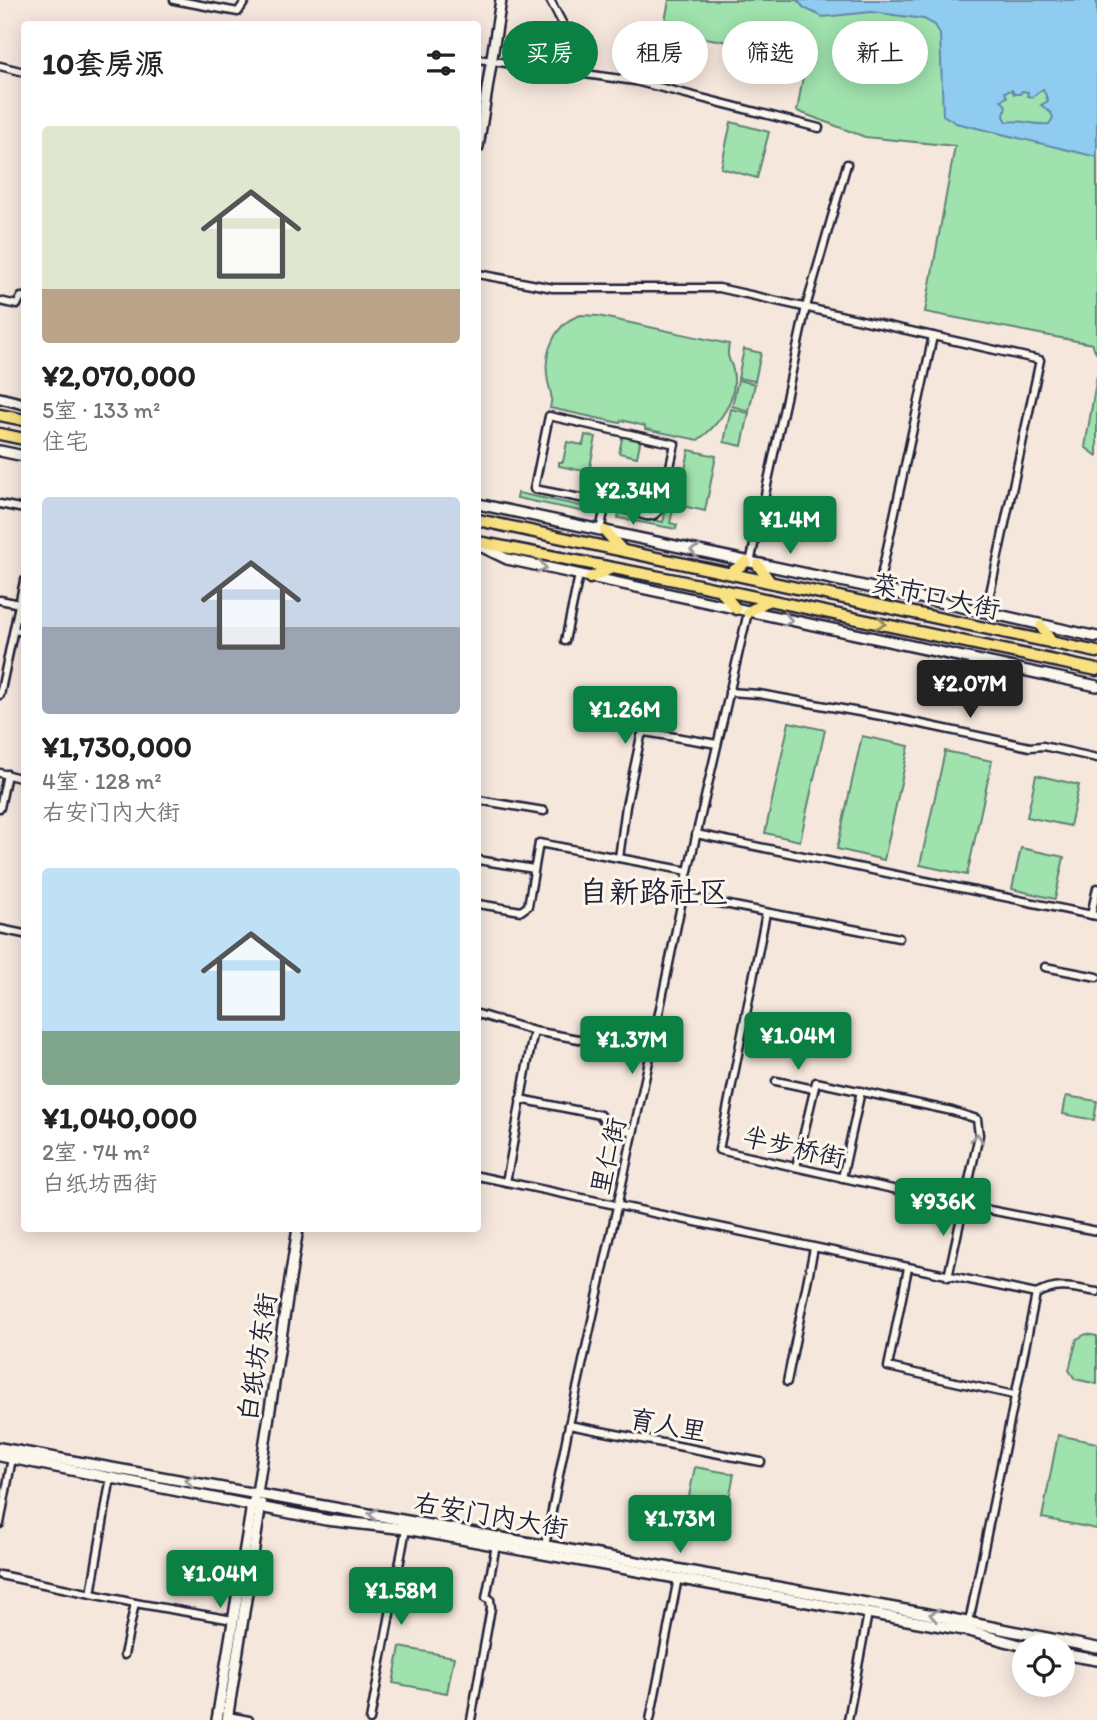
<!DOCTYPE html>
<html lang="zh">
<meta charset="utf-8">
<style>
:root{--surface:#fff;--page:#f6f6f6;--text:#222;--muted:#767676;--accent:#0b8043}
body{margin:0;font-family:Itim,"LXGW WenKai TC",sans-serif;background:var(--page);color:var(--text);height:100vh;display:flex;flex-direction:column;font-size:26px;white-space:nowrap}
*{box-sizing:border-box;margin:0}
p{font-size:23px;color:var(--muted)}
.icon{flex:none;width:38px;height:38px;fill:none;stroke:currentColor;stroke-width:2;stroke-linecap:round;stroke-linejoin:round}
.map{position:relative;flex:1;overflow:hidden}
.side{position:absolute;left:21px;top:21px;width:460px;height:1211px;display:flex;flex-direction:column;background:var(--surface);border-radius:7px;box-shadow:0 4px 18px #0003}
.side>*{flex:none}
.guide{position:absolute;left:502px;top:21px;width:488px;height:63px;display:flex;gap:14px}
.controls{position:absolute;left:1012px;top:1634px;display:grid;gap:14px}
.controls a{display:grid;place-items:center;width:63px;height:63px;border-radius:50%;background:var(--surface);box-shadow:0 4px 18px #0003;font-size:35px}
.price{position:absolute;translate:-50% -60px;padding:0 16px;border-radius:7px;background:var(--accent);color:#fff;font-size:23px;line-height:46px;filter:drop-shadow(0 2px 4px #0008)}
.price::after{content:'';position:absolute;left:50%;top:42px;width:21px;height:16px;margin-left:-10px;background:inherit;clip-path:polygon(0 0,100% 0,50% 100%)}
.price.active{background:#222;color:#fff}
ul{padding:0;list-style:none}
li{display:grid;align-content:center;gap:14px;height:371px;padding:0 21px}
li span{display:grid;place-items:center;height:217px;border-radius:7px;color:#555}
li>.icon{margin-inline-start:auto}
span .icon{width:126px;height:126px;fill:#fffc;stroke-width:1}
li b{font-size:30px}
h2{display:flex;justify-content:space-between;align-items:center;height:84px;padding:0 21px;font-size:30px}
.chip{padding:0 24px;border-radius:32px;background:var(--surface);box-shadow:0 4px 18px #0003;font-size:24px;line-height:63px}
.chip.active{background:var(--accent);color:#fff}
.map>svg:first-child{display:block}
.green{fill:#9fe2ad;stroke:#608274;stroke-width:2}
.water{fill:#8fccf0;stroke:#6388a8;stroke-width:2;fill-rule:evenodd}
.lines{fill:none;stroke-linecap:round;stroke-linejoin:round}
.street-casing{stroke:#22223b;stroke-width:11}
.secondary-casing{stroke:#22223b;stroke-width:14}
.primary-casing{stroke:#22223b;stroke-width:15}
.street{stroke:#fbf7ec;stroke-width:6}
.secondary{stroke:#fbf7ec;stroke-width:9}
.primary{stroke:#f9e181;stroke-width:10}
.oneway{stroke:#99979c}
.oneway2{stroke:#8e825e}
.labels{text-anchor:middle;stroke-width:6;stroke-linejoin:round;paint-order:stroke}
.street-label{font-size:26px;fill:#22223b;stroke:#fbf7ec}
.quarter-label{font-size:30px;fill:#22223b;stroke:#fbf7ec}
</style>
<div class="map">
<svg width="1097" height="1720" viewBox="0 0 1097 1720">
<rect width="100%" height="100%" fill="#f6e7dd"/>
<filter id="ink" filterUnits="userSpaceOnUse"><feTurbulence type="fractalNoise" baseFrequency=".0143" numOctaves="2"/><feDisplacementMap in="SourceGraphic" scale="14" xChannelSelector="R" yChannelSelector="G"/><feConvolveMatrix kernelMatrix="1 2 1 2 8 2 1 2 1" color-interpolation-filters="sRGB"/></filter>
<g filter="url(#ink)">
<!-- green -->
<g class="green">
<polygon points="669,0 1097,0 1097,354 1092,344 925,312 955,146 865,137 797,111 806,59 779,51 677,33 665,21"/>
<polygon points="731,122 769,132 757,178 721,168"/>
<path d="M581 315 598 316 729 344C726 359 730 358 733 370 739 399 719 425 698 440L645 429V426L621 420 620 423 550 408C554 392 548 390 547 375 544 351 556 322 581 315Z"/>
<polygon points="744,349 761,353 755,381 738,378"/>
<polygon points="1097,376 1097,456 1085,447"/>
<polygon points="738,380 755,384 749,411 732,406"/>
<polygon points="731,409 749,413 742,446 724,442"/>
<polygon points="623,434 641,438 637,457 619,453"/>
<polygon points="585,435 596,437 589,472 559,466 559,462 563,462 567,442 583,445"/>
<polygon points="689,450 716,456 705,511 678,505"/>
<polygon points="595,469 599,469 598,476 608,478 608,483 615,480 627,482 628,475 632,476 626,500 592,494 590,491"/>
<polygon points="518,493 591,508 590,513 517,498"/>
<polygon points="666,509 673,510 670,523 677,525 676,529 618,518 619,513 663,522"/>
<polygon points="789,722 825,730 800,841 765,833"/>
<polygon points="862,736 909,746 884,860 837,849"/>
<polygon points="945,751 992,761 967,875 920,865"/>
<polygon points="1036,775 1079,785 1070,826 1027,817"/>
<polygon points="1021,848 1064,857 1055,899 1012,889"/>
<polygon points="1066,1096 1097,1101 1094,1120 1063,1114"/>
<polygon points="1086,1334 1097,1336 1097,1384 1075,1379 1069,1370 1077,1339"/>
<polygon points="1058,1435 1097,1443 1097,1529 1042,1518"/>
<polygon points="695,1467 734,1474 722,1533 683,1525"/>
<polygon points="400,1647 454,1657 447,1693 393,1683"/>
</g>
<!-- water -->
<path class="water" d="M797 0H1097V157L956 123 943 115 940 34 935 25 924 19 871 12 823 17 804 8ZM1043 89 1048 101 1041 105 1051 113 1053 118 1049 124C1034 126 1022 119 1007 122L1004 116 1006 106 1001 100 1007 97 1005 92 1012 90 1014 94H1020L1022 91 1028 92 1027 96 1032 97Z"/>
<g class="lines">
<defs>
<g id="street">
<polyline points="174,0 238,12 246,0"/>
<polyline points="550,0 566,30 565,71"/>
<polyline points="478,59 635,81 819,128"/>
<polyline points="0,66 24,72"/>
<polyline points="478,274 553,288 719,288 1040,360 986,612"/>
<polyline points="0,301 17,305 21,297 24,297"/>
<polyline points="0,504 24,509"/>
<path d="M600 530 606 503 534 489 549 416 675 444 661 507C652 525 639 512 625 508 619 506 612 505 606 503"/>
<polyline points="750,563 806,307 847,164"/>
<polyline points="878,590 933,336"/>
<polyline points="0,600 20,604"/>
<polyline points="14,630 24,632"/>
<polyline points="565,641 579,575"/>
<polyline points="729,692 759,694 898,719 1030,747 1043,746 1097,758"/>
<polyline points="0,695 24,581"/>
<polyline points="0,773 24,779"/>
<polyline points="478,800 544,811"/>
<polyline points="0,808 7,774"/>
<polyline points="696,834 1097,916"/>
<polyline points="619,858 626,806 641,736 645,732 717,744"/>
<polyline points="478,860 534,869"/>
<polyline points="683,896 899,938"/>
<polyline points="478,904 521,911 528,906 539,843 688,871"/>
<polyline points="766,913 719,1150 964,1205 1097,1231"/>
<polyline points="1091,915 1097,888"/>
<polyline points="0,929 24,934"/>
<polyline points="1045,967 1097,977"/>
<polyline points="478,1014 534,1031 651,1052"/>
<polyline points="776,1081 814,1089"/>
<polyline points="520,1099 600,1115 607,1126 633,1132"/>
<polyline points="796,1167 816,1082 952,1111 977,1119 979,1135 948,1277"/>
<path d="M478 1176 1036 1294C1059 1283 1073 1288 1097 1292"/>
<polyline points="842,1178 861,1091"/>
<path d="M506 1182C516 1132 523 1081 534 1031"/>
<polyline points="908,1268 888,1367 1014,1395"/>
<polyline points="787,1382 814,1248"/>
<polyline points="569,1425 761,1462"/>
<polyline points="0,1524 12,1458"/>
<polyline points="545,1546 569,1425 651,1052 688,871 748,612"/>
<polyline points="0,1575 135,1603 233,1620"/>
<polyline points="91,1594 111,1476"/>
<polyline points="969,1622 1036,1294"/>
<polyline points="124,1655 135,1603"/>
<polyline points="228,1716 249,1720"/>
<polyline points="370,1720 406,1529"/>
<polyline points="471,1720 491,1608 490,1599 486,1598 496,1545"/>
<polyline points="650,1720 678,1578"/>
<polyline points="848,1720 868,1613"/>
</g>
<g id="secondary">
<polyline points="478,147 501,0"/>
<polyline points="0,398 24,404"/>
<polyline points="0,451 24,456"/>
<polyline points="478,504 967,608 1097,637"/>
<polyline points="478,545 507,559 1097,686"/>
<polyline points="0,1448 922,1613 1097,1648"/>
<polyline points="0,1456 326,1520 406,1529 868,1613 969,1631 1027,1647"/>
<polyline points="1062,1654 1097,1660"/>
<polyline points="217,1720 252,1505 257,1493 298,1228"/>
<polyline points="227,1720 261,1504"/>
</g>
<g id="primary">
<polyline points="0,415 24,420"/>
<polyline points="0,434 24,439"/>
<polyline points="478,520 1097,652"/>
<polyline points="605,531 622,550"/>
<polyline points="478,542 675,580 1097,670"/>
<polyline points="758,565 770,582"/>
<polyline points="730,573 746,562"/>
<polyline points="590,578 612,568"/>
<polyline points="721,591 736,609"/>
<polyline points="748,612 769,600"/>
<polyline points="1041,626 1052,643"/>
</g>
</defs>
<!-- street casing -->
<use href="#street" class="street-casing"/>
<!-- secondary casing -->
<use href="#secondary" class="secondary-casing"/>
<!-- primary casing -->
<use href="#primary" class="primary-casing"/>
<!-- street -->
<use href="#street" class="street"/>
<!-- secondary -->
<use href="#secondary" class="secondary"/>
<!-- primary -->
<use href="#primary" class="primary"/>
</g>
<!-- one-way arrows -->
<defs><path id="oneway-chevron" d="M-2-3.5L2.5 0L-2 3.5" fill="none" stroke-width="1.6" stroke-linecap="round" stroke-linejoin="round" transform="scale(1.75)"/></defs>
<g class="oneway">
<use href="#oneway-chevron" transform="translate(695 551) rotate(-168)"/>
<use href="#oneway-chevron" transform="translate(542 567) rotate(12)"/>
<use href="#oneway-chevron" transform="translate(788 620) rotate(12)"/>
<use href="#oneway-chevron" transform="translate(977 1138) rotate(-82)"/>
<use href="#oneway-chevron" transform="translate(190 1481) rotate(-170)"/>
<use href="#oneway-chevron" transform="translate(373 1514) rotate(-169)"/>
<use href="#oneway-chevron" transform="translate(934 1615) rotate(-169)"/>
</g>
<use class="oneway2" href="#oneway-chevron" transform="translate(881 623) rotate(12)"/>
</g>
<g class="labels">
<!-- street labels -->
<g class="street-label">
<text transform="translate(936 596) rotate(12)" y="9">菜市口大街</text>
<text transform="translate(794 1147) rotate(13)" y="9">半步桥街</text>
<text transform="translate(608 1156) rotate(-77)" y="9">里仁街</text>
<text transform="translate(257 1357) rotate(-81)" y="9">白纸坊东街</text>
<text transform="translate(668 1425) rotate(11)" y="9">育人里</text>
<text transform="translate(491 1515) rotate(10)" y="9">右安门内大街</text>
</g>
<!-- quarter labels -->
<g class="quarter-label">
<text x="654" y="902">自新路社区</text>
</g>
</g>
</svg>
<div class="controls">
<a><svg class="icon" aria-label="locate" viewBox="0 0 24 24"><circle cx="12" cy="12" r="6"/><path d="M12 2v4M12 18v4M2 12h4M18 12h4"/></svg></a>
</div>
<b class="price" style="left:633px;top:527px">¥2.34M</b>
<b class="price" style="left:790px;top:556px">¥1.4M</b>
<b class="price active" style="left:970px;top:720px">¥2.07M</b>
<b class="price" style="left:625px;top:746px">¥1.26M</b>
<b class="price" style="left:798px;top:1072px">¥1.04M</b>
<b class="price" style="left:632px;top:1076px">¥1.37M</b>
<b class="price" style="left:943px;top:1238px">¥936K</b>
<b class="price" style="left:680px;top:1555px">¥1.73M</b>
<b class="price" style="left:220px;top:1610px">¥1.04M</b>
<b class="price" style="left:401px;top:1627px">¥1.58M</b>
<div class="guide">
<a class="chip active">买房</a>
<a class="chip">租房</a>
<a class="chip">筛选</a>
<a class="chip">新上</a>
</div>
<section class="side">
<h2>10套房源<svg class="icon" aria-label="filters" viewBox="0 0 24 24"><path d="M4 7h16M4 17h16"/><circle cx="9" cy="7" r="2"/><circle cx="15" cy="17" r="2"/></svg></h2>
<ul>
<li><span style="background:linear-gradient(#dfe7d0 75%,#b9a48a 0)"><svg class="icon" aria-label="home" viewBox="0 0 24 24"><path d="M3 11l9-7 9 7M6 9v11h12V9"/></svg></span><div><b>¥2,070,000</b><p>5室 · 133 m²</p><p>住宅</p></div></li>
<li><span style="background:linear-gradient(#c9d6e8 60%,#9aa5b1 0)"><svg class="icon" aria-label="home" viewBox="0 0 24 24"><path d="M3 11l9-7 9 7M6 9v11h12V9"/></svg></span><div><b>¥1,730,000</b><p>4室 · 128 m²</p><p>右安门内大街</p></div></li>
<li><span style="background:linear-gradient(#bfe0f5 75%,#7fa58c 0)"><svg class="icon" aria-label="home" viewBox="0 0 24 24"><path d="M3 11l9-7 9 7M6 9v11h12V9"/></svg></span><div><b>¥1,040,000</b><p>2室 · 74 m²</p><p>白纸坊西街</p></div></li>
</ul>
</section>
</div>
